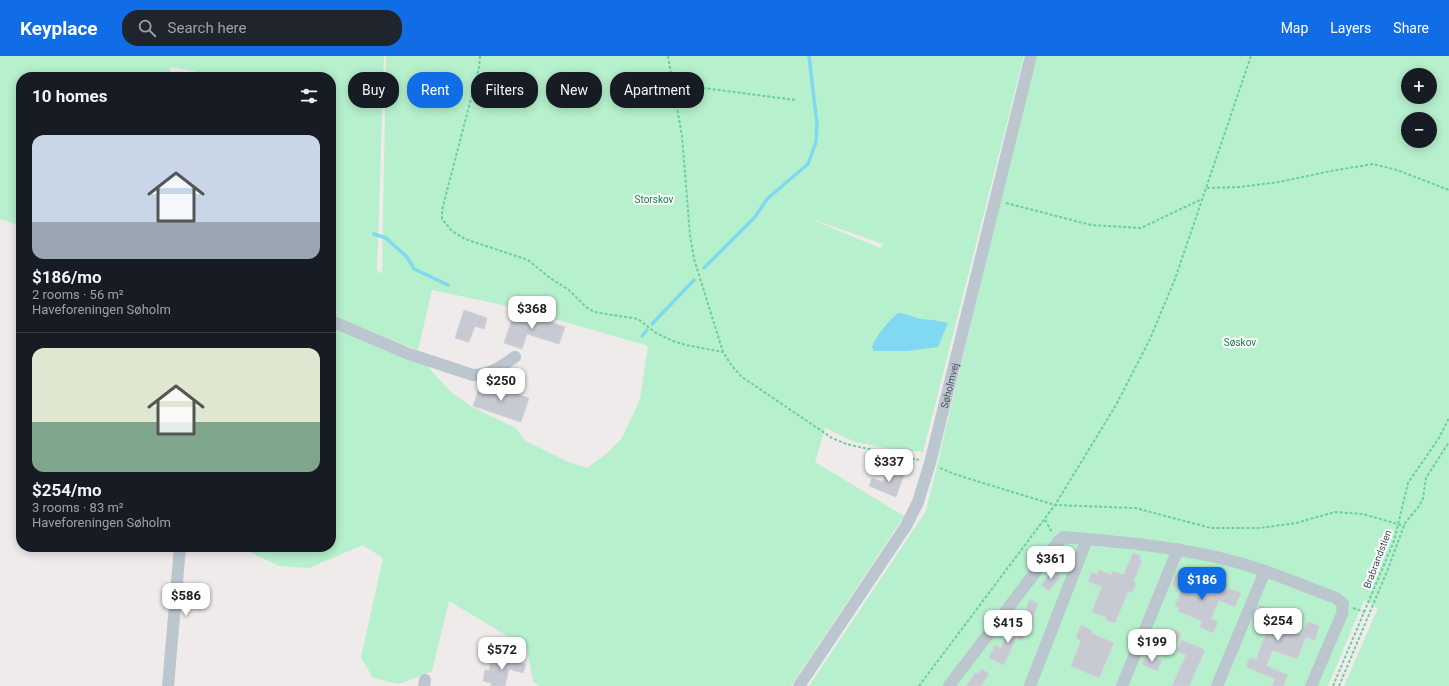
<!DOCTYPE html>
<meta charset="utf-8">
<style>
:root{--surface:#171b24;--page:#20242c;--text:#f1f3f6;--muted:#9ea1a6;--line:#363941;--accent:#106de5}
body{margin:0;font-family:Roboto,sans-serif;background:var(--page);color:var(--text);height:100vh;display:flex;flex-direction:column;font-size:15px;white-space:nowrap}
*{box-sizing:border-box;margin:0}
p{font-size:13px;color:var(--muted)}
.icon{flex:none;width:22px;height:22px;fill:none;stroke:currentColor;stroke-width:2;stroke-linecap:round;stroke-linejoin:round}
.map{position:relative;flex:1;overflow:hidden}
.sheet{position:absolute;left:16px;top:16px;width:320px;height:480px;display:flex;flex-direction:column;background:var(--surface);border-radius:16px;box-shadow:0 2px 10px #0003}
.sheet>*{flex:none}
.hud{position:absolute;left:348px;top:16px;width:380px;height:36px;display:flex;gap:8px}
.fabs{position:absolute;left:1401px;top:12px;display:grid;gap:8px}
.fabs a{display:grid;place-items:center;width:36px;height:36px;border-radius:50%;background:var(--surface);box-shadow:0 2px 10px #0003;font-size:20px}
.price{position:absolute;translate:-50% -34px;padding:0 9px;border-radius:8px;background:#fff;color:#222;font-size:13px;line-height:26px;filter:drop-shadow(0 1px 2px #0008)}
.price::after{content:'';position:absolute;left:50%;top:24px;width:12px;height:9px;margin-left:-6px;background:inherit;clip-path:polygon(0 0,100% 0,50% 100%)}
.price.active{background:var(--accent);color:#fff}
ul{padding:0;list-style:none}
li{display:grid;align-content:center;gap:8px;height:212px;padding:0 16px}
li+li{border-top:1px solid var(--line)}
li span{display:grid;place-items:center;height:124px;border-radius:12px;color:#555}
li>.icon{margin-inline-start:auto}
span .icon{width:72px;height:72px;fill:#fffc;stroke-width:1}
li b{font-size:17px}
h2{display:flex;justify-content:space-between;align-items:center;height:48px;padding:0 16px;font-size:17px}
.pill{padding:0 14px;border-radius:16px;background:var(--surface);box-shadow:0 2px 10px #0003;font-size:14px;line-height:36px}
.pill.active{background:var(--accent);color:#fff}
header{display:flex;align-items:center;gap:24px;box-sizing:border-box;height:56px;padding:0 20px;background:var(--accent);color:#fff}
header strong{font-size:19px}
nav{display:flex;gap:22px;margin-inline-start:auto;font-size:14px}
.search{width:280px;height:36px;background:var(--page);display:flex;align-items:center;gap:10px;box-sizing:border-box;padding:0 14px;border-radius:16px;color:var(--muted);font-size:15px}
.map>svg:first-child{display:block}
.green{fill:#b6f0cc;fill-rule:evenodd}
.water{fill:#80d9f0}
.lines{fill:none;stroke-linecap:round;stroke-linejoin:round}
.stream{stroke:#80d9f0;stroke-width:3.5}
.building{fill:#c7cad2;stroke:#cfd2d8}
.path{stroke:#6dcf9e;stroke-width:2;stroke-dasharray:3 2;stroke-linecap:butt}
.minor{stroke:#bbc6cf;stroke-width:12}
.labels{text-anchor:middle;stroke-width:4;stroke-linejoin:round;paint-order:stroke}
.park-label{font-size:10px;fill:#127d47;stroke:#fff}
.street-label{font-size:10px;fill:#434f5a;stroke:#fff}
</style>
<header>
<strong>Keyplace</strong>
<div class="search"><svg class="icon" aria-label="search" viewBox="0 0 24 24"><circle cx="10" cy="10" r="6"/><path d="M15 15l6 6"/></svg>Search here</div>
<nav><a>Map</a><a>Layers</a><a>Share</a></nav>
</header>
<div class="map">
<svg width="1449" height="630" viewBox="0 0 1449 630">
<rect width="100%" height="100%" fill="#efebeb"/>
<!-- green -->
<g class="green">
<path d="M0 0H384L377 214 382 218 386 0H1024L923 396 891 393 855 386 825 372 815 406 904 460 791 630H539L533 626 527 592 449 545 432 615 399 628 373 622 361 601 383 502 363 489 309 512 279 510 239 491H331V271L426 309 452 337 472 351 516 372 525 385 571 407 587 412 606 398 622 382 640 343 648 290 517 252 432 234 418 294 331 260V21H227L171 11 168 21H21V170L0 163ZM806 161 883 188 880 192Z"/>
<path d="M1037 0H1449V630H1344L1378 552 1364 544 1328 630H809L926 455 1014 88ZM1408 19H1430V41H1408ZM1408 63H1430V85H1408Z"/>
</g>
<!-- water -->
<path class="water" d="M898 257 905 258 920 263 933 264 948 267 938 291 907 295H874L872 291C877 278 887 267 898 257Z"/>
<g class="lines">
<!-- stream -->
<g class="stream">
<polyline points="374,178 386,182 407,201 414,213 448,229"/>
<polyline points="704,212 755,161 767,143 808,108 816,86 817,69 809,0"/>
<polyline points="652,268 694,224"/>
<polyline points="642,280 647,274"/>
</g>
</g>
<!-- building -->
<g class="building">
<polygon points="464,254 487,262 484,273 475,270 469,286 455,282"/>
<polygon points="515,254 565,271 559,288 527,278 522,293 504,287"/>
<polygon points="481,326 529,342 521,366 473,350"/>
<polygon points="893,412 905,416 896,441 869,430 872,422 883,426 887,416 891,417"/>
<polygon points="1133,497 1141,500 1139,503 1142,505 1133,526 1136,527 1132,537 1128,535 1115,567 1106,564 1107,562 1092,556 1102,531 1088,525 1092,516 1097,519 1099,514 1111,519 1113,515 1122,519 1124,518"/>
<polygon points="1053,514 1061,520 1049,535 1041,529"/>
<polygon points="1176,518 1191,525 1191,526 1211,535 1213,529 1228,535 1229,532 1241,537 1235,551 1219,544 1211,563 1218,566 1213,577 1200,571 1202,565 1178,555 1179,552 1175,550 1182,533 1172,529"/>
<polygon points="1029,544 1038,547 1032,565 1023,562"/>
<polygon points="1259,549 1282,558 1283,556 1292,559 1287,573 1302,579 1308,566 1319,570 1315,584 1306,581 1297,603 1273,594 1266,610 1288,619 1283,630 1272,630 1275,623 1246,611 1249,602 1256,604 1268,573 1253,567"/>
<polygon points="1012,567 1027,573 1022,584 1016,582 1004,609 989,602 995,589 1001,592"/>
<polygon points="1081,569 1092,574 1091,577 1114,587 1099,622 1071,610 1081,585 1076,582"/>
<polygon points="1171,573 1181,577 1175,590 1166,586"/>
<polygon points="1182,584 1205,594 1189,630 1172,630 1186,599 1177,595"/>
<polygon points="1146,599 1162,604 1157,615 1142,608"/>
<polygon points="492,601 497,602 498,601 526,608 523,617 509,613 505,630 491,630 491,627 483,625 485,614 489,615"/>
<polygon points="982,613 989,618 981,630 966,630 976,616 979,618"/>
</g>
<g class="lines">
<!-- path -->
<g class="path">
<polyline points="480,0 479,12 442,154 442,163 452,175 465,183 528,204 550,222 569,234 586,251 594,256 638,263 656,277 673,285 686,289 723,296"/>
<polyline points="668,0 682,80 690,179 694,203 723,296 732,310 742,321 832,382 846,388 919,404"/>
<polyline points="673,28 795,44"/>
<polyline points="1207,132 1240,131 1279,126 1331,115 1373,108 1397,114 1449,134"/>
<polyline points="1006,147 1091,169 1141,172 1202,143"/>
<polyline points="940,412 957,419 1055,449 1135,452 1211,472 1260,472 1296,467 1335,456 1363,458 1404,470"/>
<polyline points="1045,464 1052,476"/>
<polyline points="1353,552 1365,556"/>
<polyline points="919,630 1055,449 1116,349 1150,283 1175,223 1251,0"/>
<polyline points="1333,630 1394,485 1408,427 1439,382 1449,362"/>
<polyline points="1339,630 1388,513 1405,467 1420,449 1423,442 1426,422 1449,386"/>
</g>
<!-- minor -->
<g class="minor">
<path d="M331 265 409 298 473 319C490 319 502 310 515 301"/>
<polyline points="168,630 180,491"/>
<polyline points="424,630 425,624"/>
<path id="s1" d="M799 630 906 470 918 446 930 407 1031 0"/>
<path d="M949 630 1059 485 1064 481C1122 486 1180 491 1236 506 1270 515 1303 530 1336 542L1343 548 1342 558 1311 630"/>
<polyline points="1030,630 1087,483"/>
<polyline points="1122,630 1178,493"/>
<polyline points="1217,630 1265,515"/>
</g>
</g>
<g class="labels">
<!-- park labels -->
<g class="park-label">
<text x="654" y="147">Storskov</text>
<text x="1240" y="290">Søskov</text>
</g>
<!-- street labels -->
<g class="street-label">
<text dy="4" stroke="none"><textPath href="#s1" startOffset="340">Søholmvej</textPath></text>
<text transform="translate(1377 503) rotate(-69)" y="4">Brabrandstien</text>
</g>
</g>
</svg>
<div class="fabs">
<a>+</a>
<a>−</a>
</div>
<b class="price" style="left:532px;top:274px">$368</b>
<b class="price" style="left:501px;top:346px">$250</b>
<b class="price" style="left:889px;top:427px">$337</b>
<b class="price" style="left:1051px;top:524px">$361</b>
<b class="price active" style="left:1202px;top:545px">$186</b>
<b class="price" style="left:186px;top:561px">$586</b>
<b class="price" style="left:1278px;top:586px">$254</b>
<b class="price" style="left:1008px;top:588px">$415</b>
<b class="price" style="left:1152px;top:607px">$199</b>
<b class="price" style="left:502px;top:615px">$572</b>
<div class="hud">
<a class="pill">Buy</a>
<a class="pill active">Rent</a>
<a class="pill">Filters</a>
<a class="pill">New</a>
<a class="pill">Apartment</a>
</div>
<section class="sheet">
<h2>10 homes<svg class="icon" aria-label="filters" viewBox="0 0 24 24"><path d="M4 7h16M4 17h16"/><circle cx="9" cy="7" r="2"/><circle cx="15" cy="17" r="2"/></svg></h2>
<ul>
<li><span style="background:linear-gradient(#c9d6e8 70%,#9aa5b1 0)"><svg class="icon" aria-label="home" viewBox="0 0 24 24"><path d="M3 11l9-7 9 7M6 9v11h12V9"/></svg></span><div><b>$186/mo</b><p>2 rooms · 56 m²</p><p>Haveforeningen Søholm</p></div></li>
<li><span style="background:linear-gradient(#dfe7d0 60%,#7fa58c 0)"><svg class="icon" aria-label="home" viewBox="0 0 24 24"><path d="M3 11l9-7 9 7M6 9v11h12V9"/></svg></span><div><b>$254/mo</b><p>3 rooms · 83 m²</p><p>Haveforeningen Søholm</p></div></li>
</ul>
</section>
</div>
